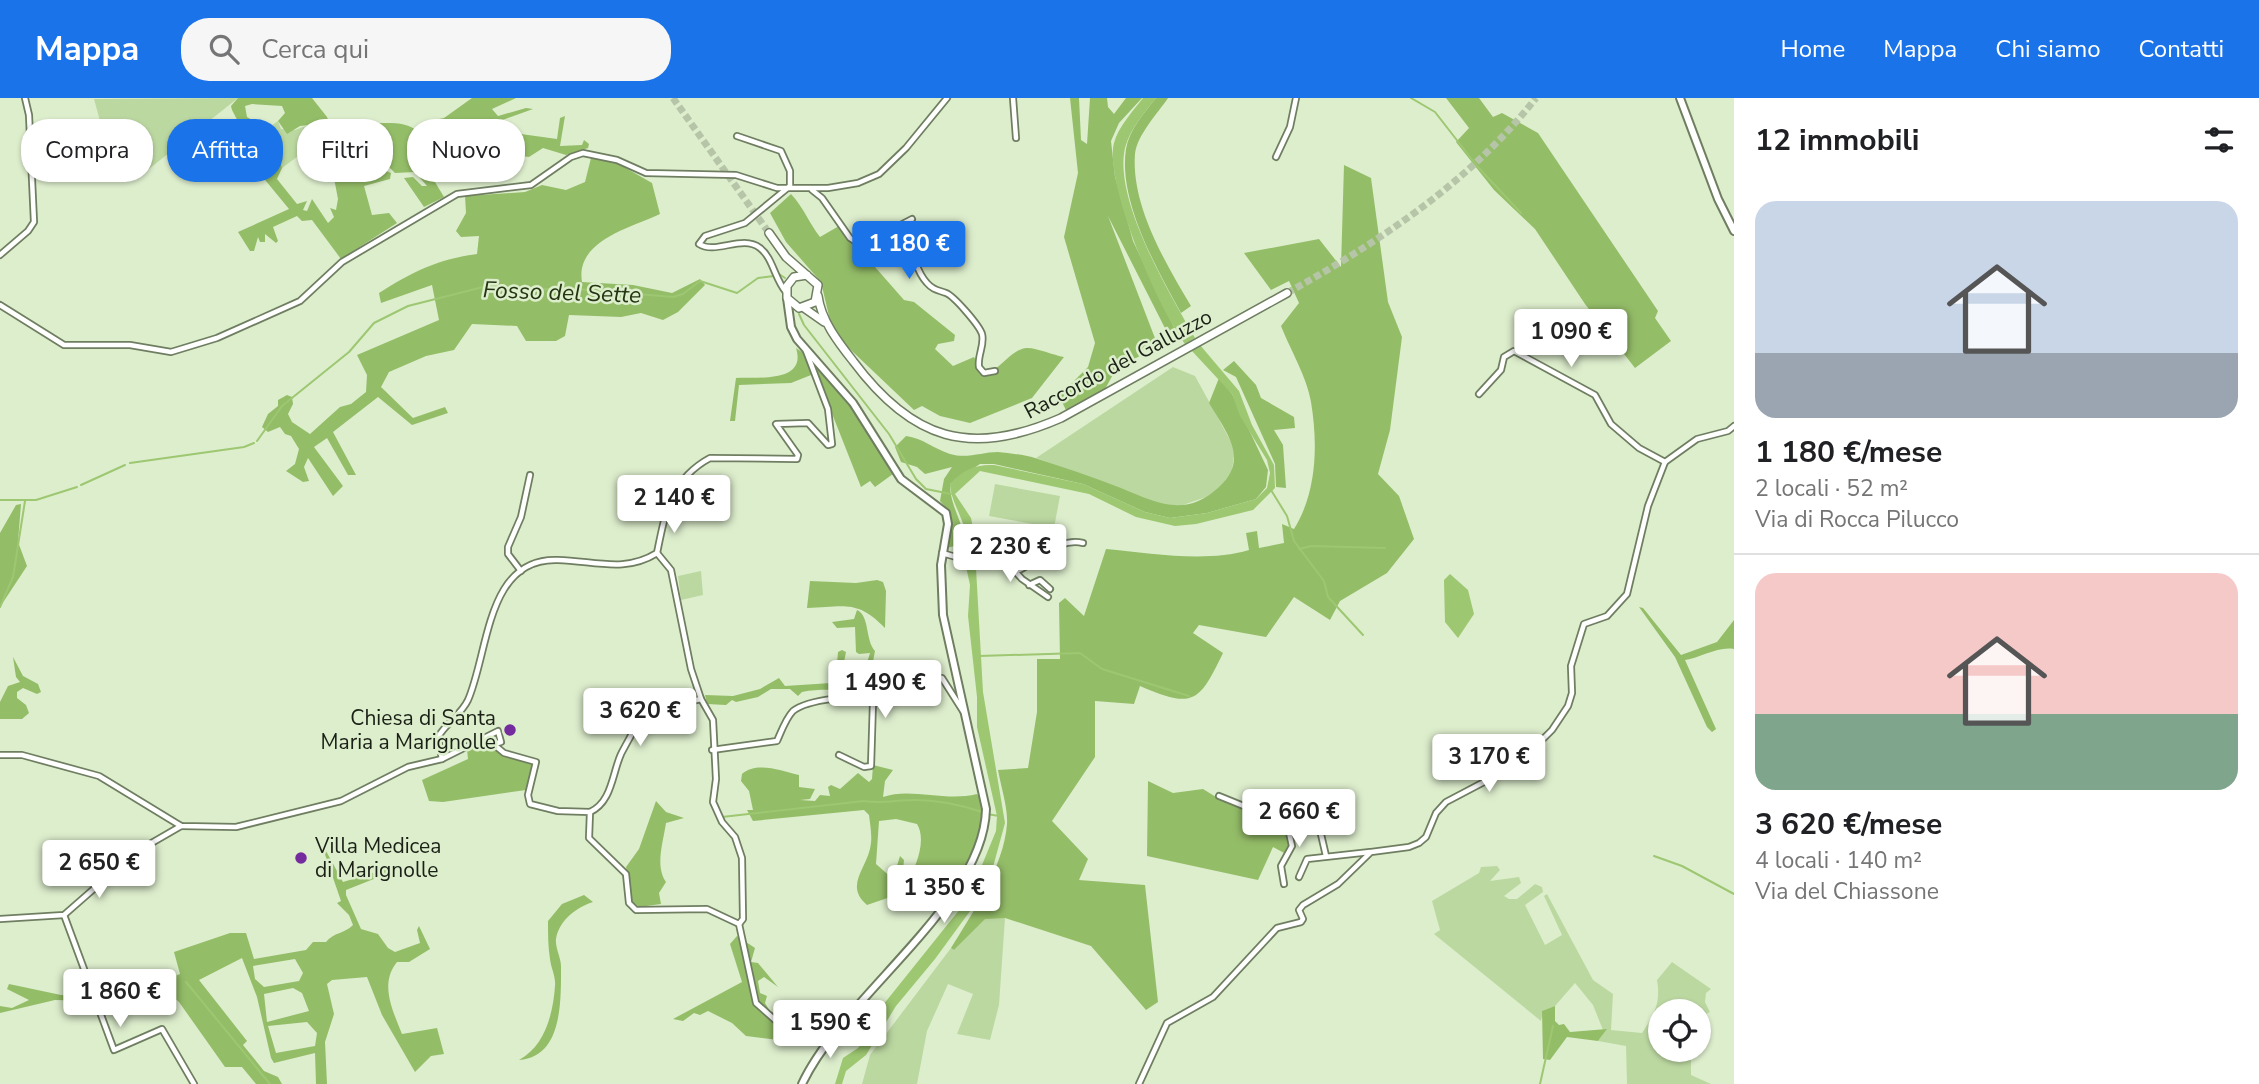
<!DOCTYPE html>
<html lang="it">
<meta charset="utf-8">
<style>
:root{--surface:#fff;--page:#f6f6f6;--text:#202124;--muted:#757577;--line:#e0e0e0;--accent:#1a73e8}
body{margin:0;font-family:"Nunito Sans",sans-serif;background:var(--page);color:var(--text);height:100vh;display:flex;flex-direction:column;font-size:26px;white-space:nowrap}
*{box-sizing:border-box;margin:0}
p{font-size:23px;color:var(--muted)}
.icon{flex:none;width:38px;height:38px;fill:none;stroke:currentColor;stroke-width:2;stroke-linecap:round;stroke-linejoin:round}
.map{position:relative;flex:1;overflow:hidden}
.drawer{display:flex;flex-direction:column;background:var(--surface);width:525px}
.drawer>*{flex:none}
.banner{position:absolute;left:21px;top:21px;width:665px;height:63px;display:flex;gap:14px}
.tools{position:absolute;left:1648px;top:901px;display:grid;gap:14px}
.tools a{display:grid;place-items:center;width:63px;height:63px;border-radius:50%;background:var(--surface);box-shadow:0 2px 5px #0004;font-size:35px}
.price{position:absolute;translate:-50% -60px;padding:0 16px;border-radius:7px;background:#fff;color:#222;font-size:23px;line-height:46px;filter:drop-shadow(0 2px 4px #0008)}
.price::after{content:'';position:absolute;left:50%;top:42px;width:21px;height:16px;margin-left:-10px;background:inherit;clip-path:polygon(0 0,100% 0,50% 100%)}
.price.current{background:var(--accent);color:#fff}
ul{padding:0;list-style:none}
li{display:grid;align-content:center;gap:14px;height:371px;padding:0 21px}
li+li{border-top:2px solid var(--line)}
li span{display:grid;place-items:center;height:217px;border-radius:21px;color:#555}
li>.icon{margin-inline-start:auto}
span .icon{width:126px;height:126px;fill:#fffc;stroke-width:1}
li b{font-size:30px}
h2{display:flex;justify-content:space-between;align-items:center;height:84px;padding:0 21px;font-size:30px}
.tag{padding:0 24px;border-radius:28px;background:var(--surface);box-shadow:0 2px 5px #0004;font-size:24px;line-height:63px}
.tag.current{background:var(--accent);color:#fff}
header{display:flex;align-items:center;gap:42px;box-sizing:border-box;height:98px;padding:0 35px;background:var(--accent);color:#fff}
header strong{font-size:33px}
nav{display:flex;gap:38px;margin-inline-start:auto;font-size:24px}
.search{width:490px;height:63px;background:var(--page);display:flex;align-items:center;gap:18px;box-sizing:border-box;padding:0 24px;border-radius:28px;color:var(--muted);font-size:26px}
main{display:flex;flex:1;min-height:0}
.map>svg:first-child{display:block}
.green{fill:#bcd8a1}
.forest{fill:#94bd68;fill-rule:evenodd}
.water{fill:#9dc771}
.lines{fill:none;stroke-linecap:round;stroke-linejoin:round}
.stream{stroke:#9dc771;stroke-width:2}
.primary-tunnel{stroke:#b6c5a8;stroke-width:7;stroke-dasharray:7 3.5;stroke-linecap:butt}
.street-casing{stroke:#6f7e61;stroke-width:8}
.secondary-casing{stroke:#6f7e61;stroke-width:10}
.primary-casing{stroke:#6f7e61;stroke-width:10}
.street{stroke:#fff;stroke-width:4.5}
.secondary{stroke:#fff;stroke-width:6}
.primary{stroke:#fff;stroke-width:7}
.poi-dot{fill:#742b9e;stroke:#ddeecd;stroke-width:2.5}
.labels{text-anchor:middle;stroke-width:5;stroke-linejoin:round;paint-order:stroke}
.street-label{font-size:21px;fill:#1a2015;stroke:#ddeecd}
.poi-label{font-size:21px;fill:#1a2015;stroke:#ddeecd;text-anchor:end}
.water-label{font-size:23px;font-style:italic;fill:#243511;stroke:#ddeecd}
</style>
<header>
<strong>Mappa</strong>
<div class="search"><svg class="icon" aria-label="search" viewBox="0 0 24 24"><circle cx="10" cy="10" r="6"/><path d="M15 15l6 6"/></svg>Cerca qui</div>
<nav><a>Home</a><a>Mappa</a><a>Chi siamo</a><a>Contatti</a></nav>
</header>
<main>
<div class="map">
<svg width="1734" height="986" viewBox="0 0 1734 986">
<rect width="100%" height="100%" fill="#ddeecd"/>
<!-- green -->
<g class="green">
<polygon points="238,0 135,82 114,74 94,1"/>
<polygon points="278,23 281,31 295,32 308,27 315,50 305,53 282,70 274,45 259,43 256,39"/>
<polygon points="1173,269 1195,278 1235,351 1231,379 1209,398 1180,408 1152,405 1122,391 1036,360"/>
<polygon points="995,386 1060,398 1054,430 989,418"/>
<polygon points="701,473 703,497 681,502 678,478"/>
<path d="M1497 768 1500 772 1490 783 1519 779 1521 785 1504 798 1509 801H1517L1535 786 1542 789 1543 794 1525 807 1545 847 1562 837 1544 798 1547 796 1593 882 1613 896 1611 932 1642 935C1654 917 1661 905 1657 882L1672 864 1711 891 1706 895 1705 904 1710 914 1699 919V914H1661V952H1691V977L1711 986H1627L1626 948 1598 943 1606 932H1603L1593 907 1575 885 1555 908 1543 913 1541 923 1434 836 1440 832 1432 803 1479 775 1481 769Z"/>
<polygon points="985,820 1005,820 999,907 990,942 957,936 973,896 948,886 927,933 917,986 862,986 870,957 951,850 954,852"/>
</g>
<!-- forest -->
<g class="forest">
<path d="M238 0H312L327 19 335 39 343 35 358 41 355 44 341 45V50L350 56 370 48 368 39 375 36 366 33 375 25C390 25 409 23 419 35L415 47 419 67 426 69 444 99 424 109 404 80 413 79 422 88H427L415 74 395 75 387 67 393 54 390 48 385 50 388 57 383 65 384 72 391 75 390 81 364 88 372 117 389 115 397 125 341 161 312 122 302 123 297 118 273 129 278 143 276 145 265 136V144H260L258 139 254 153H250L238 134 289 111 247 60 245 37 232 12 231 8ZM252 6 282 8 285 15 278 23 287 36 300 28 327 25 325 28 338 57 333 75 338 101 336 112 330 110 334 119 328 125 312 101 307 113 303 112 307 103 297 106 277 81 282 70 274 45 263 40 259 42 256 38 264 36 266 30 247 19 245 8Z"/>
<polygon points="472,0 516,0 492,11 498,18 526,10 533,11 497,24 506,38 521,36 557,41 560,20 565,18 560,48 582,47 584,42 589,46 588,50 566,57 543,50 529,59 514,57 509,51 478,47 450,50 447,29 432,29 426,24 444,20"/>
<polygon points="1070,0 1079,0 1081,42 1087,46 1090,0 1107,0 1108,9 1114,16 1126,0 1142,0 1119,25 1111,43 1115,79 1133,143 1177,236 1170,240 1108,118 1158,248 1116,271 1104,293 1066,312 1059,298 1088,269 1095,245 1064,139 1078,75"/>
<path d="M1156 0H1168C1158 15 1137 37 1135 56 1131 108 1166 166 1191 208L1181 215C1157 171 1118 103 1126 51 1129 32 1144 15 1156 0Z"/>
<polygon points="1446,0 1479,0 1493,19 1502,15 1538,35 1658,213 1655,220 1671,243 1635,270 1585,206 1535,131 1494,92 1456,44 1469,30"/>
<path d="M591 60 610 61 652 85 660 116C630 130 575 143 582 184L633 187 672 195 700 181 705 187 678 214 663 222 641 215 621 219 569 217 565 238 556 243H526L517 228 472 226 454 252 426 258 389 274 381 289 413 320 445 309 448 315 412 327 378 299 333 334 356 377H348L327 340 314 349 343 388 333 398 308 360 304 369 309 383 303 384 286 373 295 366 299 351 291 338 285 336 280 329 268 334 262 329 268 316 278 308V302L287 297 292 299 293 306 288 316 292 324 310 336 340 309 351 306 366 294 367 277 357 257 439 222 432 187 381 205 379 195C412 174 438 161 477 156L479 138 461 139 456 133 466 115 465 98 525 94 542 87 566 92 585 84Z"/>
<path d="M1344 67 1371 80 1388 204 1402 239 1390 332 1378 376 1399 398 1414 441 1387 475 1340 503 1330 522 1294 499 1266 539 1199 527 1193 535 1223 555C1199 605 1193 611 1140 588L1134 606 1095 603V659L1052 723 1088 761 1079 782 1145 787 1158 904 1146 912 1091 848 1005 820 985 821 954 852 951 850C972 816 1004 768 1007 726 1008 710 1001 689 998 672L1028 670 1037 614V561H1060L1059 505 1065 500 1084 518 1106 451C1151 455 1205 465 1249 452L1246 435 1257 433 1259 450 1284 445 1282 426 1294 431C1317 394 1318 346 1311 304 1307 279 1290 251 1281 228L1299 205 1289 183 1271 192 1244 155 1319 141 1341 169Z"/>
<path d="M791 96C804 110 809 125 820 139L839 128 904 202 914 204 955 237 954 243 938 246 935 251 953 268 974 259 983 276C1001 273 1008 253 1026 250 1035 249 1053 257 1064 259L1032 300 970 325 940 318 922 308 914 312 833 235 821 184 786 144 770 115Z"/>
<path d="M796 250 812 261 844 298 893 376 875 389 870 383 861 389 816 275 791 285 739 287 735 323H730L736 280C759 279 807 285 796 250Z"/>
<polygon points="1234,263 1256,287 1261,300 1294,319 1295,330 1274,332 1283,347 1286,390 1276,389 1275,366 1236,279 1223,272"/>
<path d="M1219 280 1232 296 1268 372 1266 389 1256 401 1207 415 1170 420 1145 414 1083 386 994 366H980L950 386C950 408 963 423 965 445L947 450 950 414 940 403 944 381 952 369 925 376 917 369 901 364 895 349 906 338C923 340 934 351 950 356 967 361 982 354 998 354 1009 355 1025 357 1035 360 1063 369 1093 379 1121 390 1157 405 1186 420 1219 389 1250 361 1226 334 1209 305Z"/>
<polygon points="21,406 18,444 27,468 0,509 0,435 16,407"/>
<path d="M877 482 883 484 886 493 885 530C857 501 844 509 807 510L810 483 856 485Z"/>
<path d="M1639 509 1643 510 1681 557 1717 544 1734 522V551C1718 548 1700 560 1685 562L1716 631 1712 634 1707 629 1675 559Z"/>
<path d="M857 512C870 518 865 542 875 553L868 589C847 595 826 589 802 594L798 598 790 591H771L758 599 736 604 732 602 726 607 707 606 705 597 733 598 760 591 779 580 785 588 831 585 836 578 838 554 842 552 846 554 840 584H852L863 578 870 555 859 556 856 554 855 529 837 530 832 524 854 521Z"/>
<polygon points="13,559 23,578 38,586 41,594 37,596 23,590 17,594 17,600 26,607 29,615 22,621 0,621 0,604 8,588 20,584 16,579"/>
<polygon points="487,642 502,658 533,666 526,692 443,704 429,703 422,682 468,661 467,651"/>
<path d="M873 667 893 672 885 683 883 699C910 689 945 704 977 696 996 721 971 762 957 785L926 780 921 801 913 813 902 808 905 794 867 807C843 787 869 769 871 745 872 736 870 726 869 717L864 712 753 723 747 712H753L749 693 741 683 742 676C757 663 781 673 799 677V689L815 691 810 701 800 702 815 703 820 697 830 698 828 689 831 687 840 691 858 675 869 684 872 681ZM896 721 917 726C927 742 916 770 906 785L902 783 904 762 900 758 893 781 876 766 879 723Z"/>
<polygon points="1148,683 1173,695 1203,691 1216,699 1274,720 1287,731 1290,746 1286,756 1273,749 1258,782 1147,758"/>
<path d="M656 703 666 714 684 720 666 725C663 745 655 768 666 784L659 795 661 806 639 809 632 803 626 769 639 751Z"/>
<path d="M320 742 343 784 392 769 394 773 346 792V797L361 831 378 836 388 850 395 854 420 845 417 832 419 828 430 851 409 864H397C379 886 393 913 402 936L437 930 444 956 431 958 415 974 382 917 367 879 332 882 327 886 334 916 325 944 327 986H316L315 955 274 965 271 960 257 899 242 860 199 882 247 943 243 947 264 973 278 979 282 986H256L242 969H225L179 904 172 898 154 896 150 888 180 876 174 854 230 835H246L254 861 306 852 313 844H326C334 834 344 836 353 827L349 817 337 805 341 803ZM295 861 303 875 299 883 264 889 255 881 253 868ZM293 890 302 895 309 913 267 924 264 896ZM307 924 317 935 315 948 276 955 268 928Z"/>
<path d="M584 797 593 804C577 809 559 822 556 841 555 849 561 860 561 868 561 902 563 959 519 962 545 948 553 916 555 888 556 879 551 870 550 861 548 849 548 836 548 823L562 806Z"/>
<polygon points="737,838 755,850 751,864 758,865 778,889 764,879 758,883 760,895 767,898 765,905 770,913 823,941 821,947 746,938 732,925 708,913 700,917 694,915 683,923 673,921 742,884 730,846"/>
<polygon points="9,886 61,897 90,898 91,903 55,902 0,915 0,908 12,910 29,902 7,891"/>
<polygon points="1555,908 1555,923 1559,927 1564,926 1570,934 1607,931 1598,943 1567,939 1550,962 1543,961 1542,913"/>
</g>
<!-- water -->
<g class="water">
<path d="M1143 0H1156C1144 15 1130 31 1125 50 1113 102 1170 196 1195 240L1185 246C1159 213 1104 85 1114 45 1118 29 1133 13 1143 0Z"/>
<path d="M1200 247 1239 293 1252 327 1274 367 1275 390 1253 412 1196 426 1175 428 1136 419 1089 396 980 373 955 396 971 420 974 435 983 594 1005 725 993 769 973 809 935 861 896 908 866 957 846 973 842 986H835L843 960 858 950 867 938 879 912 968 801 996 733 997 718 977 629V599L968 518 970 487 963 455C975 434 951 409 950 386 962 372 976 366 994 367L1083 386 1145 414 1170 420 1207 415 1256 401 1267 390 1270 375 1267 362 1240 318 1232 296 1192 253Z"/>
<polygon points="1450,476 1468,492 1474,516 1458,540 1445,524 1444,482"/>
</g>
<g class="lines">
<!-- stream -->
<g class="stream">
<polyline points="1411,0 1435,14 1477,68 1521,115"/>
<polyline points="779,176 785,180"/>
<polyline points="799,216 804,227 889,336 916,381 926,391 951,396"/>
<polyline points="257,343 282,308 349,254 374,225 408,208 487,188 506,194 565,190 673,199 683,196 700,183 737,195 758,180 774,178"/>
<polyline points="130,365 244,349 254,345"/>
<polyline points="81,387 125,367"/>
<polyline points="1271,392 1287,418 1294,443 1324,483 1328,499 1363,537"/>
<polyline points="0,402 36,402 77,389"/>
<polyline points="1299,451 1311,448 1385,450"/>
<polyline points="0,509 13,479 25,403"/>
<polyline points="979,558 1080,555 1102,571 1189,598"/>
<polyline points="987,716 999,718"/>
<path d="M722 719 864 703C882 706 897 702 915 702 937 702 961 707 982 714"/>
<polyline points="1654,758 1682,768 1734,796"/>
<polyline points="186,884 270,986"/>
<polyline points="1540,986 1553,928"/>
</g>
<!-- primary-tunnel -->
<g class="primary-tunnel">
<polyline points="673,0 769,135"/>
<path d="M1287 195C1379 144 1470 84 1536 0"/>
</g>
<defs>
<g id="street">
<polyline points="1013,0 1016,40"/>
<path d="M737 38 781 53 790 73V88L745 125 705 138 699 146C716 157 742 136 760 150 773 160 775 182 786 194"/>
<polyline points="1276,59 1290,29 1296,0"/>
<path d="M812 92 822 100 850 140 856 144 890 133C920 149 910 167 927 185 933 192 938 192 946 195 954 198 979 227 982 236 985 247 977 258 979 269L984 275 995 273"/>
<polyline points="891,132 912,121"/>
<polyline points="0,157 28,133 34,124 29,17 25,0"/>
<polyline points="0,207 64,247 130,247 171,254 217,240 300,203 342,164 457,96 531,87 571,59 583,55 617,62 646,75 736,77 777,90 828,90 858,85 879,76 906,50 947,0"/>
<polyline points="1479,296 1501,272 1504,259 1514,253 1595,297 1611,326 1639,350 1665,364"/>
<polyline points="657,455 671,472 691,571 701,601 713,622 716,681 713,704 722,724 735,739 742,760 743,821 739,826"/>
<polyline points="942,455 956,459 1000,457 1022,481 1048,499"/>
<polyline points="521,473 508,456 508,449 521,419 530,377"/>
<path d="M1017 473C1039 464 1057 439 1083 445"/>
<polyline points="1029,487 1040,482 1050,491"/>
<polyline points="486,640 504,655 536,664 528,697 530,706 558,713 590,714 589,740 626,776 629,805 636,812 707,811 739,826 756,905 775,922 825,946"/>
<path d="M712 652 777 643C781 634 786 620 793 613 808 601 856 597 875 600"/>
<polyline points="0,657 22,657 99,678 181,728 236,729 341,703 408,669 442,661 498,633 501,644 494,646"/>
<path d="M839 657 864 669 871 668 873 604 884 594C890 595 894 599 900 600 917 603 926 581 942 580L963 613"/>
<path d="M442 661 438 639C446 625 461 617 468 602 489 554 486 459 558 462 595 463 625 475 657 455 665 415 671 381 710 360L797 361 798 357 776 326 808 325 828 347 832 346 828 311 806 253"/>
<polyline points="1219,698 1256,713 1316,729 1320,732 1326,758"/>
<path d="M590 714C612 704 612 676 621 656 631 637 641 621 648 600L653 597 692 603 701 601"/>
<polyline points="1299,779 1307,761 1370,754"/>
<polyline points="1284,786 1281,768 1292,748 1286,721"/>
<polyline points="64,817 114,952 162,931 194,986"/>
<polyline points="0,821 64,817 136,754 181,728"/>
<polyline points="1139,986 1167,925 1213,899 1277,830 1301,824 1303,821 1299,812 1303,807 1338,786 1371,754 1409,749 1419,745 1426,739 1436,715 1446,704 1484,684 1531,653 1552,632 1568,608 1572,595 1571,568 1584,526 1607,518 1627,496 1648,408 1665,364 1697,341 1728,333 1734,328"/>
</g>
<g id="secondary">
<polyline points="1680,0 1718,101 1734,133"/>
<path d="M787 200 791 229 797 241 853 305 901 381 946 415 948 426 941 467 943 517 986 711C984 806 843 898 802 986"/>
</g>
<g id="primary">
<polyline points="769,135 786,159 818,187 815,204 799,210 787,200 787,188 794,179 807,177"/>
<path d="M818 198C821 222 838 244 853 263 912 342 970 360 1061 320L1287 195"/>
<polyline points="804,210 824,224"/>
</g>
</defs>
<!-- street casing -->
<use href="#street" class="street-casing"/>
<!-- secondary casing -->
<use href="#secondary" class="secondary-casing"/>
<!-- primary casing -->
<use href="#primary" class="primary-casing"/>
<!-- street -->
<use href="#street" class="street"/>
<!-- secondary -->
<use href="#secondary" class="secondary"/>
<!-- primary -->
<use href="#primary" class="primary"/>
</g>
<!-- markers -->
<g class="poi-dot">
<circle cx="510" cy="632" r="7"/>
<circle cx="301" cy="760" r="7"/>
</g>
<g class="labels">
<!-- street labels -->
<g class="street-label">
<text transform="translate(1118 266) rotate(-28)" y="7">Raccordo del Galluzzo</text>
</g>
<!-- poi labels -->
<g class="poi-label">
<text x="496" y="627">Chiesa di Santa<tspan x="496" dy="24">Maria a Marignolle</tspan></text>
<text x="315" y="755" text-anchor="start">Villa Medicea<tspan x="315" dy="24">di Marignolle</tspan></text>
</g>
<!-- water labels -->
<g class="water-label">
<text transform="translate(562 194) rotate(2)" y="8">Fosso del Sette</text>
</g>
</g>
</svg>
<div class="tools">
<a><svg class="icon" aria-label="locate" viewBox="0 0 24 24"><circle cx="12" cy="12" r="6"/><path d="M12 2v4M12 18v4M2 12h4M18 12h4"/></svg></a>
</div>
<b class="price current" style="left:909px;top:183px">1 180 €</b>
<b class="price" style="left:1571px;top:271px">1 090 €</b>
<b class="price" style="left:674px;top:437px">2 140 €</b>
<b class="price" style="left:1010px;top:486px">2 230 €</b>
<b class="price" style="left:885px;top:622px">1 490 €</b>
<b class="price" style="left:640px;top:650px">3 620 €</b>
<b class="price" style="left:1489px;top:696px">3 170 €</b>
<b class="price" style="left:1299px;top:751px">2 660 €</b>
<b class="price" style="left:99px;top:802px">2 650 €</b>
<b class="price" style="left:944px;top:827px">1 350 €</b>
<b class="price" style="left:120px;top:931px">1 860 €</b>
<b class="price" style="left:830px;top:962px">1 590 €</b>
<div class="banner">
<a class="tag">Compra</a>
<a class="tag current">Affitta</a>
<a class="tag">Filtri</a>
<a class="tag">Nuovo</a>
</div>
</div>
<section class="drawer">
<h2>12 immobili<svg class="icon" aria-label="filters" viewBox="0 0 24 24"><path d="M4 7h16M4 17h16"/><circle cx="9" cy="7" r="2"/><circle cx="15" cy="17" r="2"/></svg></h2>
<ul>
<li><span style="background:linear-gradient(#c9d6e8 70%,#9aa5b1 0)"><svg class="icon" aria-label="home" viewBox="0 0 24 24"><path d="M3 11l9-7 9 7M6 9v11h12V9"/></svg></span><div><b>1 180 €/mese</b><p>2 locali · 52 m²</p><p>Via di Rocca Pilucco</p></div></li>
<li><span style="background:linear-gradient(#f6c9c9 65%,#7fa58c 0)"><svg class="icon" aria-label="home" viewBox="0 0 24 24"><path d="M3 11l9-7 9 7M6 9v11h12V9"/></svg></span><div><b>3 620 €/mese</b><p>4 locali · 140 m²</p><p>Via del Chiassone</p></div></li>
</ul>
</section>
</main>
